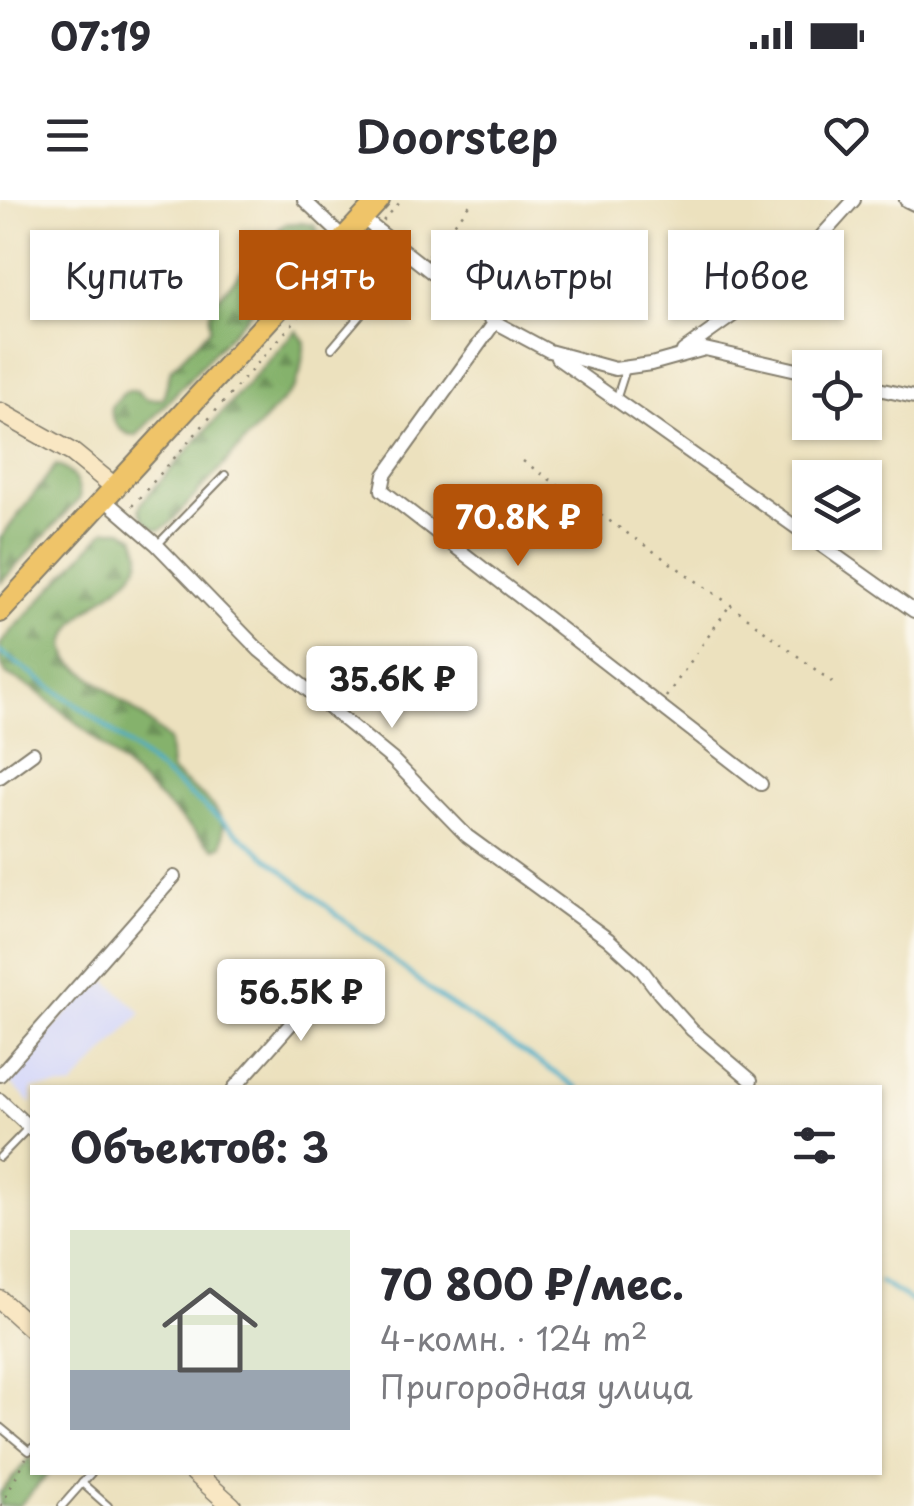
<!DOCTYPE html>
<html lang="ru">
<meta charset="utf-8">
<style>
:root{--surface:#fff;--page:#f2f2f3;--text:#2b2b33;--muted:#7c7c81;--accent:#b45309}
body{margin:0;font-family:"Playpen Sans",sans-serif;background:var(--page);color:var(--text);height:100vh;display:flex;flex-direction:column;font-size:38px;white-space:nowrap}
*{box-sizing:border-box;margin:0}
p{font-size:32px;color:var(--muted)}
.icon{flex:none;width:55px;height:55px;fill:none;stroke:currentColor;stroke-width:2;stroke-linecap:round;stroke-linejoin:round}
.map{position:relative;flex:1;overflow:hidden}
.panel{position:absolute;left:30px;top:885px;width:852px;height:390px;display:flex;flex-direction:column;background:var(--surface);border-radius:0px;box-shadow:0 2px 8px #0004}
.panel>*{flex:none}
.top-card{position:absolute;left:30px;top:30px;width:855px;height:90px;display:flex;gap:20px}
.tools{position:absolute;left:792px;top:150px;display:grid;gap:20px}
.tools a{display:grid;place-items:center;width:90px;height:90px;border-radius:0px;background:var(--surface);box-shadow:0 2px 8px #0004;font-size:50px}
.price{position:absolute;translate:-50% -85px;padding:0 22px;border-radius:10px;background:#fff;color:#222;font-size:32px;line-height:65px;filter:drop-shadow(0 2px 5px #0008)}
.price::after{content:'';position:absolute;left:50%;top:60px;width:30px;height:22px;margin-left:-15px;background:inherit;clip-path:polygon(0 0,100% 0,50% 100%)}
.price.on{background:var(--accent);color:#fff}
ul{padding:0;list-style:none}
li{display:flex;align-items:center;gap:30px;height:250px;padding:0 40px}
li span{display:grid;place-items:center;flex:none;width:280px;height:200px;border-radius:0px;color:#555}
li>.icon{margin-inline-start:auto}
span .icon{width:120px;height:120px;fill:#fffc;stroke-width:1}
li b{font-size:42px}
h2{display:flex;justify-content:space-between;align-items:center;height:120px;padding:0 40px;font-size:42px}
.tag{padding:0 35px;border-radius:0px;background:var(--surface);box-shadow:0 2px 8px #0004;font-size:35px;line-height:90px}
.tag.on{background:var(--accent);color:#fff}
.status{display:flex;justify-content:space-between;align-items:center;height:70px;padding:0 50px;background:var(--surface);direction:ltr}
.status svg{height:28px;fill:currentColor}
header{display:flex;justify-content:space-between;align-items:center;height:130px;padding:0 40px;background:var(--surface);font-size:45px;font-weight:600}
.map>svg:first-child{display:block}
.built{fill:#d5d8f9}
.forest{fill:url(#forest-firs);stroke:#506744;stroke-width:2.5}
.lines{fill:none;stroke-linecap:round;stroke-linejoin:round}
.stream{stroke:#49aec8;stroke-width:4}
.lane-casing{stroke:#847e6d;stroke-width:10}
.street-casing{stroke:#847e6d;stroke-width:16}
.secondary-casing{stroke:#847e6d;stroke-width:21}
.primary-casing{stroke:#847e6d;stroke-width:24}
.path{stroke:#847e6d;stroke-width:2.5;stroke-dasharray:2.5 8;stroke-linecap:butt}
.lane{stroke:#fff;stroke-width:6}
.street{stroke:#fff;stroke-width:12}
.secondary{stroke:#f9e7c3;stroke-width:18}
.primary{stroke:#efc469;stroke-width:20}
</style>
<div class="status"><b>07:19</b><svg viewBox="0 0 49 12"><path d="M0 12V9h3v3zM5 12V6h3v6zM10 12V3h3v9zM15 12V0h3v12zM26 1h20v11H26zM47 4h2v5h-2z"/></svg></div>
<header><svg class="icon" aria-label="menu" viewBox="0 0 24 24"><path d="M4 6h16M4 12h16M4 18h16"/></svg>Doorstep<svg class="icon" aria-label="heart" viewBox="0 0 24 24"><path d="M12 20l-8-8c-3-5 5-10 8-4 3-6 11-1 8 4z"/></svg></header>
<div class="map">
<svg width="914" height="1306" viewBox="0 0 914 1306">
<defs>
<pattern id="forest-firs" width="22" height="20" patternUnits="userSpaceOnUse" patternTransform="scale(2.5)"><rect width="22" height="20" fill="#85b26c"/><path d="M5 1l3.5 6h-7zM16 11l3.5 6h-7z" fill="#6c9058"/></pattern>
</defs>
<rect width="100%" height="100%" fill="#fbf7ec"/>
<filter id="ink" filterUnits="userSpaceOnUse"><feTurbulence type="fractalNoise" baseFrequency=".01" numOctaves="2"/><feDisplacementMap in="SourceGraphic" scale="20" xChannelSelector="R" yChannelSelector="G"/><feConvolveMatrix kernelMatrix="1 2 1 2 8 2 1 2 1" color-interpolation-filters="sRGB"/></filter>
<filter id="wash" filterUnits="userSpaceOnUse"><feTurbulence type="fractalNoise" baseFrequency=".0048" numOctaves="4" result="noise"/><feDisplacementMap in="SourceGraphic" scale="40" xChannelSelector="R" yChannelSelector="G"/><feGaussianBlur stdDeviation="2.25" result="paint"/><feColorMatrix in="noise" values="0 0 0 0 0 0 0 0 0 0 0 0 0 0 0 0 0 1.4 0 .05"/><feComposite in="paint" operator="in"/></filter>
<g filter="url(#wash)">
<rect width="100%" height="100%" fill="#ece1be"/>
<!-- built -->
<polygon class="built" points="102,776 142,813 72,887 32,888 32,904 6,879"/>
<!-- forest -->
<g class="forest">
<path d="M299 23 314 25 319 34 309 49 136 236C121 234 111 222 111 207L125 192 135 190 147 199H163L171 169 210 129V113L217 99 284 24Z"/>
<path d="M296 130 305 142 300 173 295 187 168 325 159 330C148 326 143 320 139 309L142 302Z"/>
<path d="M56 265C73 272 78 280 80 298L0 383V339Z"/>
<path d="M106 330H122L135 337C136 339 140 350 140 353 142 388 68 405 65 446 65 448 69 459 70 461L144 518 169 540 171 571C196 596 230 603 222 645L215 648 207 643 88 532 34 489 6 474 0 462V445L10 433Z"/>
<polygon points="32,1255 32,1272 49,1273 19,1306 0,1306 0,1293"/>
</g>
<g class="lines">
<!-- stream -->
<g class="stream">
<polyline points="0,452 93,516 436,795 578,888"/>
<polyline points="880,1082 914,1103"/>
</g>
</g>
</g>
<g filter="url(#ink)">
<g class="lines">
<defs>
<g id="lane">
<polyline points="332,148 409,58"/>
<polyline points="616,200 626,169"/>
<polyline points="158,344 225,275"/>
<polyline points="0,957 29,927"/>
<polyline points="0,1227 29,1251 32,1248"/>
<polyline points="82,1283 108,1306"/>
<polyline points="62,1306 92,1272"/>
</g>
<g id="street">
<polyline points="304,0 344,38"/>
<polyline points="906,0 914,4"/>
<polyline points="362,18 495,122 549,151 615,169 651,164 705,149 810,173"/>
<polyline points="495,122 385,275 382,290 761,584"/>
<polyline points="683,151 767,91 801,59 854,0"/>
<polyline points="557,158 914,411"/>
<polyline points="865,186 914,197"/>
<polyline points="105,300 157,345 259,450 393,560 467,636 608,739 641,769 660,794 692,830 751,880"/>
<polyline points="0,577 33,553"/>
<polyline points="0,875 174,677"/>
<polyline points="234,888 337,772"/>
<polyline points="0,900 32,930"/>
</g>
<g id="secondary">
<polyline points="0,212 73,253 116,288"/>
<polyline points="0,1100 32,1129"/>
<polyline points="194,1272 232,1306"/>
</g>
<polyline id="primary" points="0,412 379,0"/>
</defs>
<!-- lane casing -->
<use href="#lane" class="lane-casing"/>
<!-- street casing -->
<use href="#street" class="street-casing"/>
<!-- secondary casing -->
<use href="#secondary" class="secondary-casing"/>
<!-- primary casing -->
<use href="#primary" class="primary-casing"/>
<!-- path -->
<g class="path">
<polyline points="383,21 402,0"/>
<polyline points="428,56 474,0"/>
<polyline points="523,261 731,405 837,486"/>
<polyline points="132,306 368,38"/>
<polyline points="666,497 730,405"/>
<polyline points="1,1306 26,1258"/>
</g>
<!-- lane -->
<use href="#lane" class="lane"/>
<!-- street -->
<use href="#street" class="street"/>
<!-- secondary -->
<use href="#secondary" class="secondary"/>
<!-- primary -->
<use href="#primary" class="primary"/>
</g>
</g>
</svg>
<div class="tools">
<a><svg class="icon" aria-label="locate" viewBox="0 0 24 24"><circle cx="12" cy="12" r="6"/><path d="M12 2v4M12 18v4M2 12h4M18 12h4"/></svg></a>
<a><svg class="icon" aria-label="layers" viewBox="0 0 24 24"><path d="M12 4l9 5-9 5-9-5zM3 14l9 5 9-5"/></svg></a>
</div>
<b class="price on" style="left:518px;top:369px">70.8K ₽</b>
<b class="price" style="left:392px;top:531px">35.6K ₽</b>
<b class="price" style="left:301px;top:844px">56.5K ₽</b>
<div class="top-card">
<a class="tag">Купить</a>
<a class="tag on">Снять</a>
<a class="tag">Фильтры</a>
<a class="tag">Новое</a>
</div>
<section class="panel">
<h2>Объектов: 3<svg class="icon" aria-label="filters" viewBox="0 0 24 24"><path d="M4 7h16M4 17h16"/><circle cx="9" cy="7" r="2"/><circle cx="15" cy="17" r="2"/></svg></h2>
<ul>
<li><span style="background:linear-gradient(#dfe7d0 70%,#9aa5b1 0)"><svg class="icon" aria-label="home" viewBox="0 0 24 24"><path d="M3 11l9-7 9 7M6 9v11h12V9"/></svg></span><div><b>70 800 ₽/мес.</b><p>4-комн. · 124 m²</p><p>Пригородная улица</p></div></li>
</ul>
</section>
</div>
